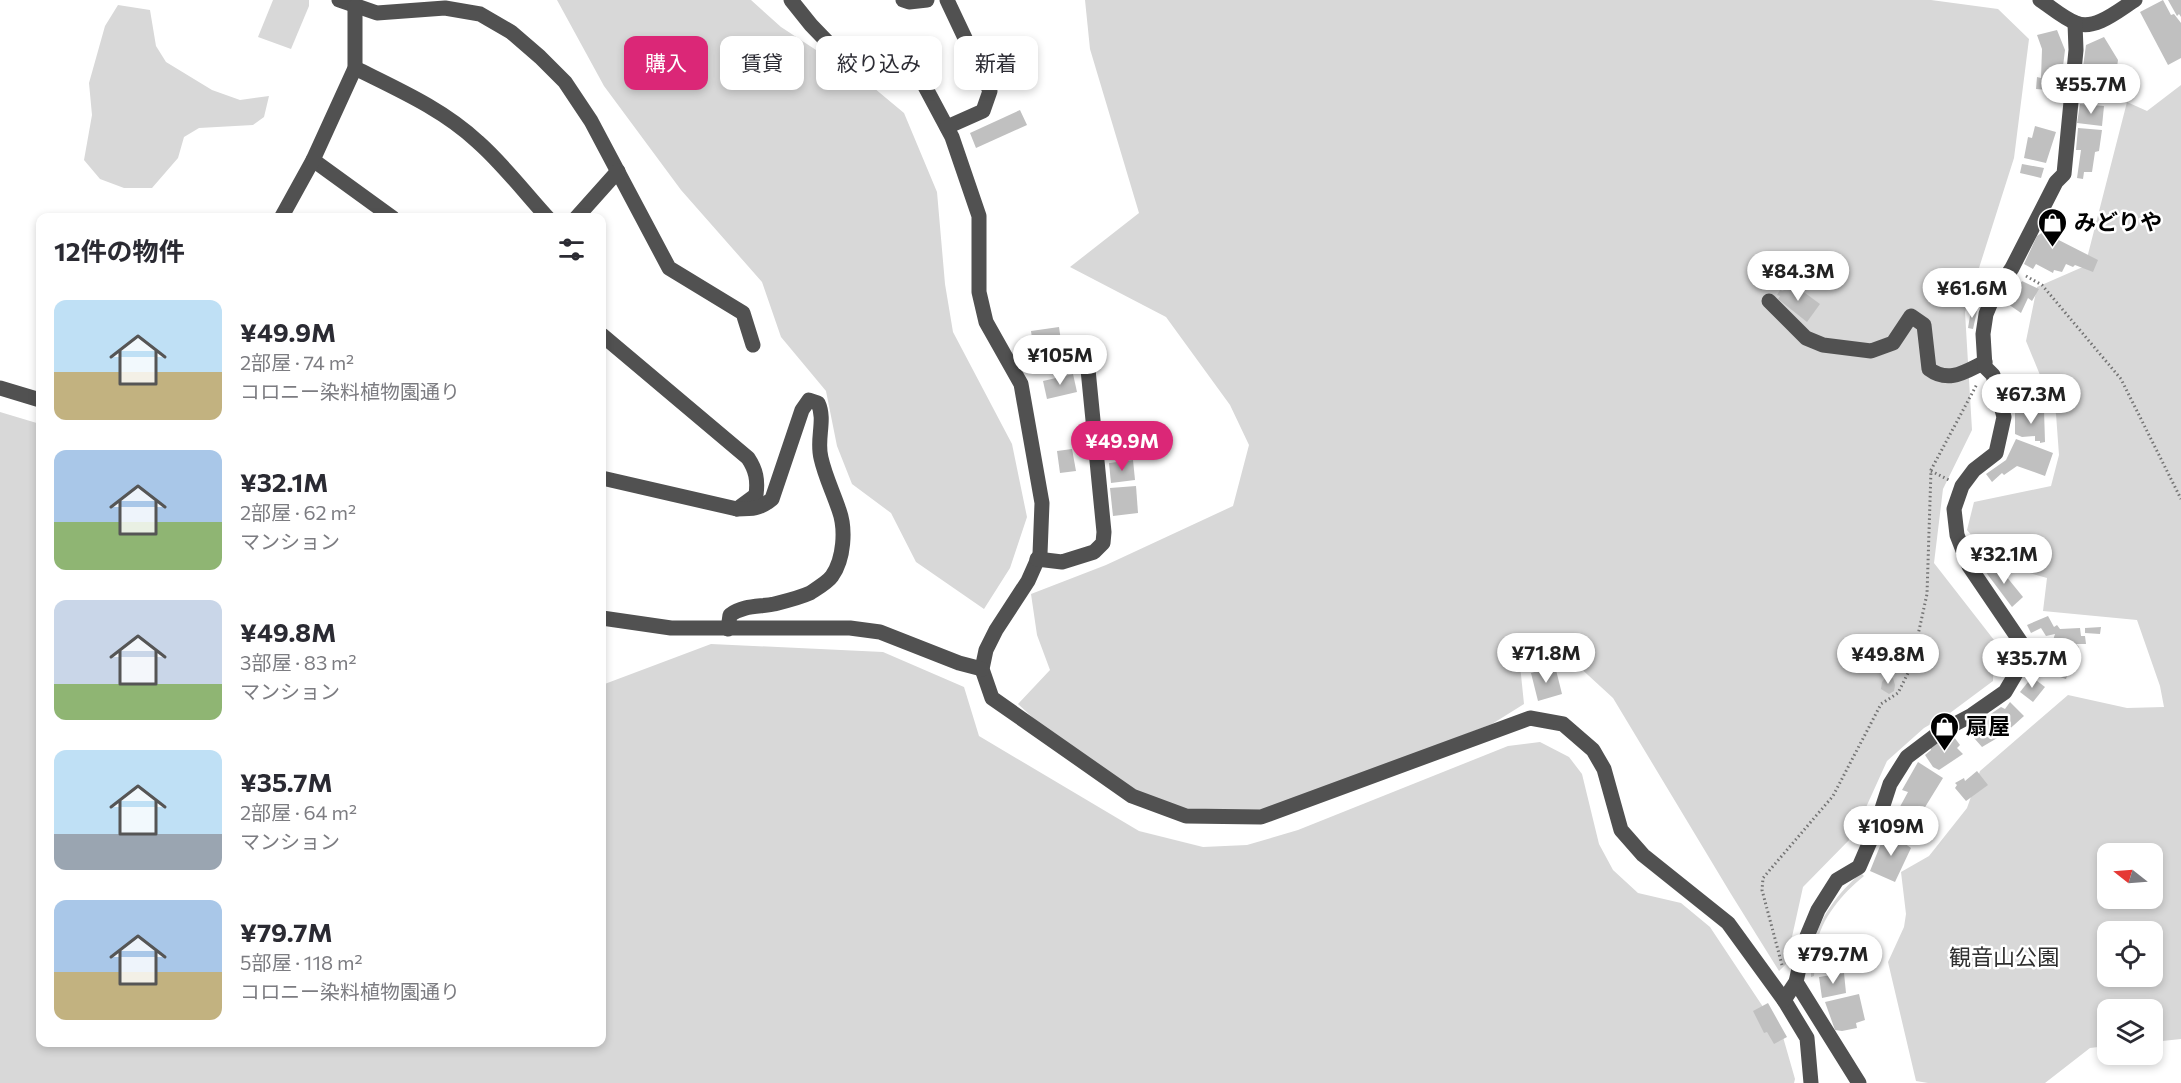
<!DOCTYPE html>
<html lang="ja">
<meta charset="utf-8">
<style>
:root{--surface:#fff;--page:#f7f7f7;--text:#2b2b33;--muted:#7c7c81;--accent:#db2777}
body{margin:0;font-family:Commissioner,"Noto Sans JP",sans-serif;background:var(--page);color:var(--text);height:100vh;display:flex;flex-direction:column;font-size:22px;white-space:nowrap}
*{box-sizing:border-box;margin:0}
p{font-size:20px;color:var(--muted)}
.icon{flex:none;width:33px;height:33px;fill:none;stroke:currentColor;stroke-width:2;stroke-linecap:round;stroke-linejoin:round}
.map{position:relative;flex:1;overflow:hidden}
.side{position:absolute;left:36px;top:213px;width:570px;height:834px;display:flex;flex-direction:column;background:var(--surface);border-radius:12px;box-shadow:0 3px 9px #0003}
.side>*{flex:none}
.banner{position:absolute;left:624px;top:36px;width:570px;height:54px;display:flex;gap:12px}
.needle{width:39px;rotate:287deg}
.buttons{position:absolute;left:2097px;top:843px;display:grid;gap:12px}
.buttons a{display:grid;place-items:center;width:66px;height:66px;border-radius:12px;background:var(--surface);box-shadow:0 3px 9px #0003;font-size:30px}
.price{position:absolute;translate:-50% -51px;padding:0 14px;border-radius:21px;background:#fff;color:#222;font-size:20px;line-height:39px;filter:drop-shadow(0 2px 3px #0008)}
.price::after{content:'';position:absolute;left:50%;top:36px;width:18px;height:14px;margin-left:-9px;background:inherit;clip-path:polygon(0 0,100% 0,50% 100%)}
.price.on{background:var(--accent);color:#fff}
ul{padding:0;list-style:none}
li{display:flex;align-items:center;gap:18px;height:150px;padding:0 18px}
li span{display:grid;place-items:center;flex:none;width:168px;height:120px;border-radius:12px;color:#555}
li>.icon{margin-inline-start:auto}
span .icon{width:72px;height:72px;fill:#fffc;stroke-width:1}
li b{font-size:26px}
h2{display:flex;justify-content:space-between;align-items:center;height:72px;padding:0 18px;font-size:26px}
.tag{padding:0 21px;border-radius:12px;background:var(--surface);box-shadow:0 3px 9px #0003;font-size:21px;line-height:54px}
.tag.on{background:var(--accent);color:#fff}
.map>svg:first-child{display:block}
.green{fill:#d8d8d8;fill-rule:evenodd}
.building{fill:#c0c0c0}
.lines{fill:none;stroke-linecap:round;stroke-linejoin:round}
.path{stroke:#737373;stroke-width:3;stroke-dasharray:1.5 3;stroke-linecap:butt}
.minor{stroke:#515151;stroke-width:15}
.labels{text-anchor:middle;stroke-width:5;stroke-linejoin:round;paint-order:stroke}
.poi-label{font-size:22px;font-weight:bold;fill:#000;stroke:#fff;text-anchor:start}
.park-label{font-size:22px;fill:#2f2f2f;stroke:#fff}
</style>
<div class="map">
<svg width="2181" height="1083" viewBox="0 0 2181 1083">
<rect width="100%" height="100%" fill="#fff"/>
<!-- green -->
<g class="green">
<polygon points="273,0 309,0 309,6 291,49 258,37"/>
<polygon points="557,0 751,0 781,27 874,88 904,113 937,192 945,284 953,332 1012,444 1027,517 1010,568 984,609 916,562 891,513 852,484 837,446 826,391 781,337 762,282 681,190 604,86"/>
<polygon points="1085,0 1931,0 1998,9 2029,39 2014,158 1965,312 1972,430 1943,489 1934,563 1994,640 1993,681 1950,713 1924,728 1887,761 1853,836 1803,887 1786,964 1779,971 1731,894 1613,698 1564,653 1520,665 1524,704 1492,724 1255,816 1198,816 1099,779 1018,704 1050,670 1037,635 1031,594 1106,565 1233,506 1249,445 1230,405 1166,317 1070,267 1139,213 1090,49"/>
<polygon points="118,5 150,10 156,46 166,62 212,90 240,100 269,96 264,117 253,125 199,128 184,137 178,158 152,188 124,188 100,179 84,160 92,115 89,83 105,26"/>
<path d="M2181 85V1039L2153 1042 2152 1010H2108L2107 1046 2090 1048 2045 1083H1928L1916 1081 1888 962 1904 927 1906 914 1901 872 1929 856 1967 808 1980 771 2068 695 2127 708 2164 707 2160 686 2137 620 2043 611 2047 578 1995 563 1967 530 1974 502 2051 486 2059 455 2056 414 2026 341 2037 287 2085 266 2127 102 2147 111ZM2108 854H2152V898H2108ZM2108 932H2152V976H2108Z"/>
<polygon points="0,412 40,424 40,1042 602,1042 602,685 711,644 883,652 964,687 979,736 1139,831 1203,847 1247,845 1298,830 1508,746 1540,742 1569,757 1582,774 1599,844 1613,870 1638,893 1681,903 1710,927 1783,1037 1795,1079 1794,1083 0,1083"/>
<path d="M1861 873 1864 876C1842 894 1821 918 1816 947 1815 956 1815 966 1814 976L1811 977C1811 967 1811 957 1813 948 1818 918 1839 892 1861 873Z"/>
</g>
<!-- building -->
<g class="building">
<polygon points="2163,0 2171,15 2174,14 2181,23 2181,58 2168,65 2140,12"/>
<polygon points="2168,0 2181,0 2181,17 2179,14 2177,16"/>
<polygon points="2057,30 2065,50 2060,91 2036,89 2037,77 2041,78 2042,49 2037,35"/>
<polygon points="2104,37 2118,60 2117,67 2119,68 2115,77 2111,76 2109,82 2082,74 2086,45"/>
<polygon points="2081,81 2103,84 2100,101 2078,99"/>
<polygon points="2080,104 2104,106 2102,126 2077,123"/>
<polygon points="1020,110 1027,125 976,148 970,133"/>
<polygon points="2035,126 2056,132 2046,163 2024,158 2028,137 2032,138"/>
<polygon points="2078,128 2102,130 2099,151 2095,152 2092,172 2084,172 2083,179 2077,178 2081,150 2076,150"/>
<polygon points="2022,164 2044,168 2041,178 2020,173"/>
<polygon points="2043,232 2098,260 2093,272 2075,265 2073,267 2066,264 2062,272 2054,270 2053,273 2036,264 2033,269 2024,264 2037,236"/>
<polygon points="2022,281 2039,289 2032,301 2028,298 2021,313 2008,304"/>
<polygon points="1790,282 1820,304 1807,322 1778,299 1780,296 1777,295 1780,290 1783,291"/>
<polygon points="1971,310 1977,311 1973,329 1968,328"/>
<polygon points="1059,327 1063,355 1035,359 1031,331"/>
<polygon points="1073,374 1077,392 1047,399 1043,381"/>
<polygon points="2032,395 2036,404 2030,405 2027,397"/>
<polygon points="2044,410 2045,442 2040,443 2040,441 2035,441 2035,436 2022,437 2015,434 2015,412"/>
<polygon points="2016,439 2053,453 2045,476 2017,466 2004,475 2002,473 1992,482 1986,474 2006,460"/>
<polygon points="1072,449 1076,471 1060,473 1057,451"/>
<polygon points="1133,460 1135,480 1111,483 1109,463"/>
<polygon points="1136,486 1138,513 1113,516 1110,488"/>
<polygon points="1997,565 2023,597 2012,607 1985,571"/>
<polygon points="2048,616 2054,627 2057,625 2060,629 2080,628 2081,636 2085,636 2086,644 2076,644 2079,647 2072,671 2069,670 2066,679 2048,673 2047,677 2029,672 2037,640 2052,643 2055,634 2046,636 2041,628 2031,633 2027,625"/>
<polygon points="2101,627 2100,634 2085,633 2085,628"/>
<polygon points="1555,666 1562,694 1538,701 1531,673"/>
<polygon points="1886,677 1893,678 1895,685 1894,691 1889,694 1881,689 1882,682"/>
<polygon points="2032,677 2045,687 2033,702 2020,692"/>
<polygon points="2010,702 2024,716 2004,734 1982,747 1967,730 2001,707 2005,709"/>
<polygon points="1949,736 1951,740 1954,737 1960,745 1957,748 1963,754 1939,770 1933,767 1925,755 1931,750 1930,746"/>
<polygon points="1918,762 1943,778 1914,825 1896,814 1908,792 1902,790"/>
<polygon points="1977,771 1988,785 1966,801 1955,788 1957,785 1955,783 1964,778 1965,781"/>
<polygon points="1886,831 1902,836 1901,841 1911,848 1895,882 1870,871"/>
<polygon points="1844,973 1846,993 1822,998 1819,977"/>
<polygon points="1859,994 1865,1020 1856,1023 1857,1028 1842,1031 1835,1030 1825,1002"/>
<polygon points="1768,1003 1787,1037 1774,1044 1767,1032 1764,1033 1753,1011"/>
</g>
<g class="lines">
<!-- path -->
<g class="path">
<polyline points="2026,276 2042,285 2121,379 2181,499"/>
<polyline points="1931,471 1949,480"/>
<polyline points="1782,965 1762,890 1763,878 1833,796 1881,704 1898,693 1911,667 1927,594 1931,470 1977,384"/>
</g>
<!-- minor -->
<g class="minor">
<polyline points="339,0 377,13 445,8 480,14 511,32 540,57 565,82 591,121 669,268 743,313 753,345"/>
<polyline points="791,0 811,25 838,53 876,61 921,79 952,137 979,216 979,292 986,322 1021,384 1042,503 1040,554 1028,581 996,630 986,650 982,669 992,698 1132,796 1186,816 1261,817 1530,718 1563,724 1593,750 1604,769 1621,830 1643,855 1728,923 1784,1000 1807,1038 1811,1083"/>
<polyline points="903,0 909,2 927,0"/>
<polyline points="947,0 990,91 983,111 947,127"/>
<path d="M2040 0C2051 7 2063 18 2076 23 2095 31 2119 10 2135 0"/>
<path d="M355 68C397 89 443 109 478 142 503 164 525 193 548 218"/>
<polyline points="313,160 393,218"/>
<polyline points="281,218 313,160 355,68 355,7"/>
<polyline points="576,218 618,171"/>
<path d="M1769 301 1806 338 1823 345 1871 351 1893 343 1911 316 1924 325 1929 369C1949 384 1966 371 1985 362"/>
<path d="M602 335 748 458C756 470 758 480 756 495L737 509"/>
<polyline points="0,388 40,400"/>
<path d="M602 478 737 509C752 509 760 509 772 499L802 410 809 400 818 403C826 420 816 439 821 458 825 476 833 492 839 510 846 529 844 559 832 576 828 582 816 589 810 593 799 598 786 601 774 604 759 607 744 605 730 615L728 629"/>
<polyline points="1037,559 1062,562 1094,552 1103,543 1104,532 1086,349"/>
<polyline points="602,618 671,628 850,628 880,632 959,663 982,669"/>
<polyline points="1796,982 1859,1083"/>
<polyline points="1784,1000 1796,982 1805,941 1818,910 1837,880 1859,867 1875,830 1890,784 1907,757 1940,732 1972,715 2005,692 2018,670 2022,644 1969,566 1957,535 1954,509 1962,486 1974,470 1996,453 2004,417 1993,375 1985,367 1983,334 1986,314 1994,295 2012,268 2056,182 2064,174 2076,50 2075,23"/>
</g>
</g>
<!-- icons -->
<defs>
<symbol id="shop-pin" viewBox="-11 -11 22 30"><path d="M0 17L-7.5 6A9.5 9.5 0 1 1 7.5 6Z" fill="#000" stroke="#fff"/><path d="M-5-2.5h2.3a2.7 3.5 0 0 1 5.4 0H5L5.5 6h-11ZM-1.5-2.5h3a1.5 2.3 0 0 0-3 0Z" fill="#fff"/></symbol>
</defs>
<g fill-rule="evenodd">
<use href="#shop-pin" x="2036" y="206" width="33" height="45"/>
<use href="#shop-pin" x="1928" y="710" width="33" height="45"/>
</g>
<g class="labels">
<!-- poi labels -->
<g class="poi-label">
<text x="2074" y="230">みどりや</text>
<text x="1966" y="734">扇屋</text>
</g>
<!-- park labels -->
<g class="park-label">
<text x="2004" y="965">観音山公園</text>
</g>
</g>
</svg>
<div class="buttons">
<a><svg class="needle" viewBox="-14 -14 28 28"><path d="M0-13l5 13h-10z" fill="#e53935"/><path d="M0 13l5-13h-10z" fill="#7c7c81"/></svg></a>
<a><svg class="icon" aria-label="locate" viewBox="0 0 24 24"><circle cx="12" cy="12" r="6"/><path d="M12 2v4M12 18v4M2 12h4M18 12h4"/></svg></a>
<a><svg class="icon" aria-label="layers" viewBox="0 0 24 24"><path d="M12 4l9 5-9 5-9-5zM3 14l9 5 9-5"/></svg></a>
</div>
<b class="price" style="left:2091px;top:115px">¥55.7M</b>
<b class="price" style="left:1798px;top:302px">¥84.3M</b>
<b class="price" style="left:1972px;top:319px">¥61.6M</b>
<b class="price" style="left:1060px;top:386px">¥105M</b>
<b class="price" style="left:2031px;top:425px">¥67.3M</b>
<b class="price on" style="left:1122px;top:472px">¥49.9M</b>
<b class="price" style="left:2004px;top:585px">¥32.1M</b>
<b class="price" style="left:1546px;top:684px">¥71.8M</b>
<b class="price" style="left:1888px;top:685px">¥49.8M</b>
<b class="price" style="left:2032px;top:689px">¥35.7M</b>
<b class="price" style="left:1891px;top:857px">¥109M</b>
<b class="price" style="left:1833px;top:985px">¥79.7M</b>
<div class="banner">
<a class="tag on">購入</a>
<a class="tag">賃貸</a>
<a class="tag">絞り込み</a>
<a class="tag">新着</a>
</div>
<section class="side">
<h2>12件の物件<svg class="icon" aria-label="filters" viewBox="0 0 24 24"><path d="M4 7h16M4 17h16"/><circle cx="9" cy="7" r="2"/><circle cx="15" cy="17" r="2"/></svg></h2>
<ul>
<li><span style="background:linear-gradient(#bfe0f5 60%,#c2b280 0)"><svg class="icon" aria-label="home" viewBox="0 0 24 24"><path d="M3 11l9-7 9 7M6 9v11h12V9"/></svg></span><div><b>¥49.9M</b><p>2部屋 · 74 m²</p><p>コロニー染料植物園通り</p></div></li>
<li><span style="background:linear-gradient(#a9c7e8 60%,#8fb573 0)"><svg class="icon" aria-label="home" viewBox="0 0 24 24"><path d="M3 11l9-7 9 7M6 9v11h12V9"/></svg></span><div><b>¥32.1M</b><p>2部屋 · 62 m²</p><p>マンション</p></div></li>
<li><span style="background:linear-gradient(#c9d6e8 70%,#8fb573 0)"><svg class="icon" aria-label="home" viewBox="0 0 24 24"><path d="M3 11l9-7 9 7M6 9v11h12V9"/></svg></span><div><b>¥49.8M</b><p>3部屋 · 83 m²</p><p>マンション</p></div></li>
<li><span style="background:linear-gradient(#bfe0f5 70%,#9aa5b1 0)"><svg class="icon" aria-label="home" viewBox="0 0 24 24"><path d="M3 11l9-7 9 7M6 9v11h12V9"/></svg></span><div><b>¥35.7M</b><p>2部屋 · 64 m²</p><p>マンション</p></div></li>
<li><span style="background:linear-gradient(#a9c7e8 60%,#c2b280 0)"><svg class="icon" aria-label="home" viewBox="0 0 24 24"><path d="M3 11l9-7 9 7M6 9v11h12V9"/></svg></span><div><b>¥79.7M</b><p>5部屋 · 118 m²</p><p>コロニー染料植物園通り</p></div></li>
</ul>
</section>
</div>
